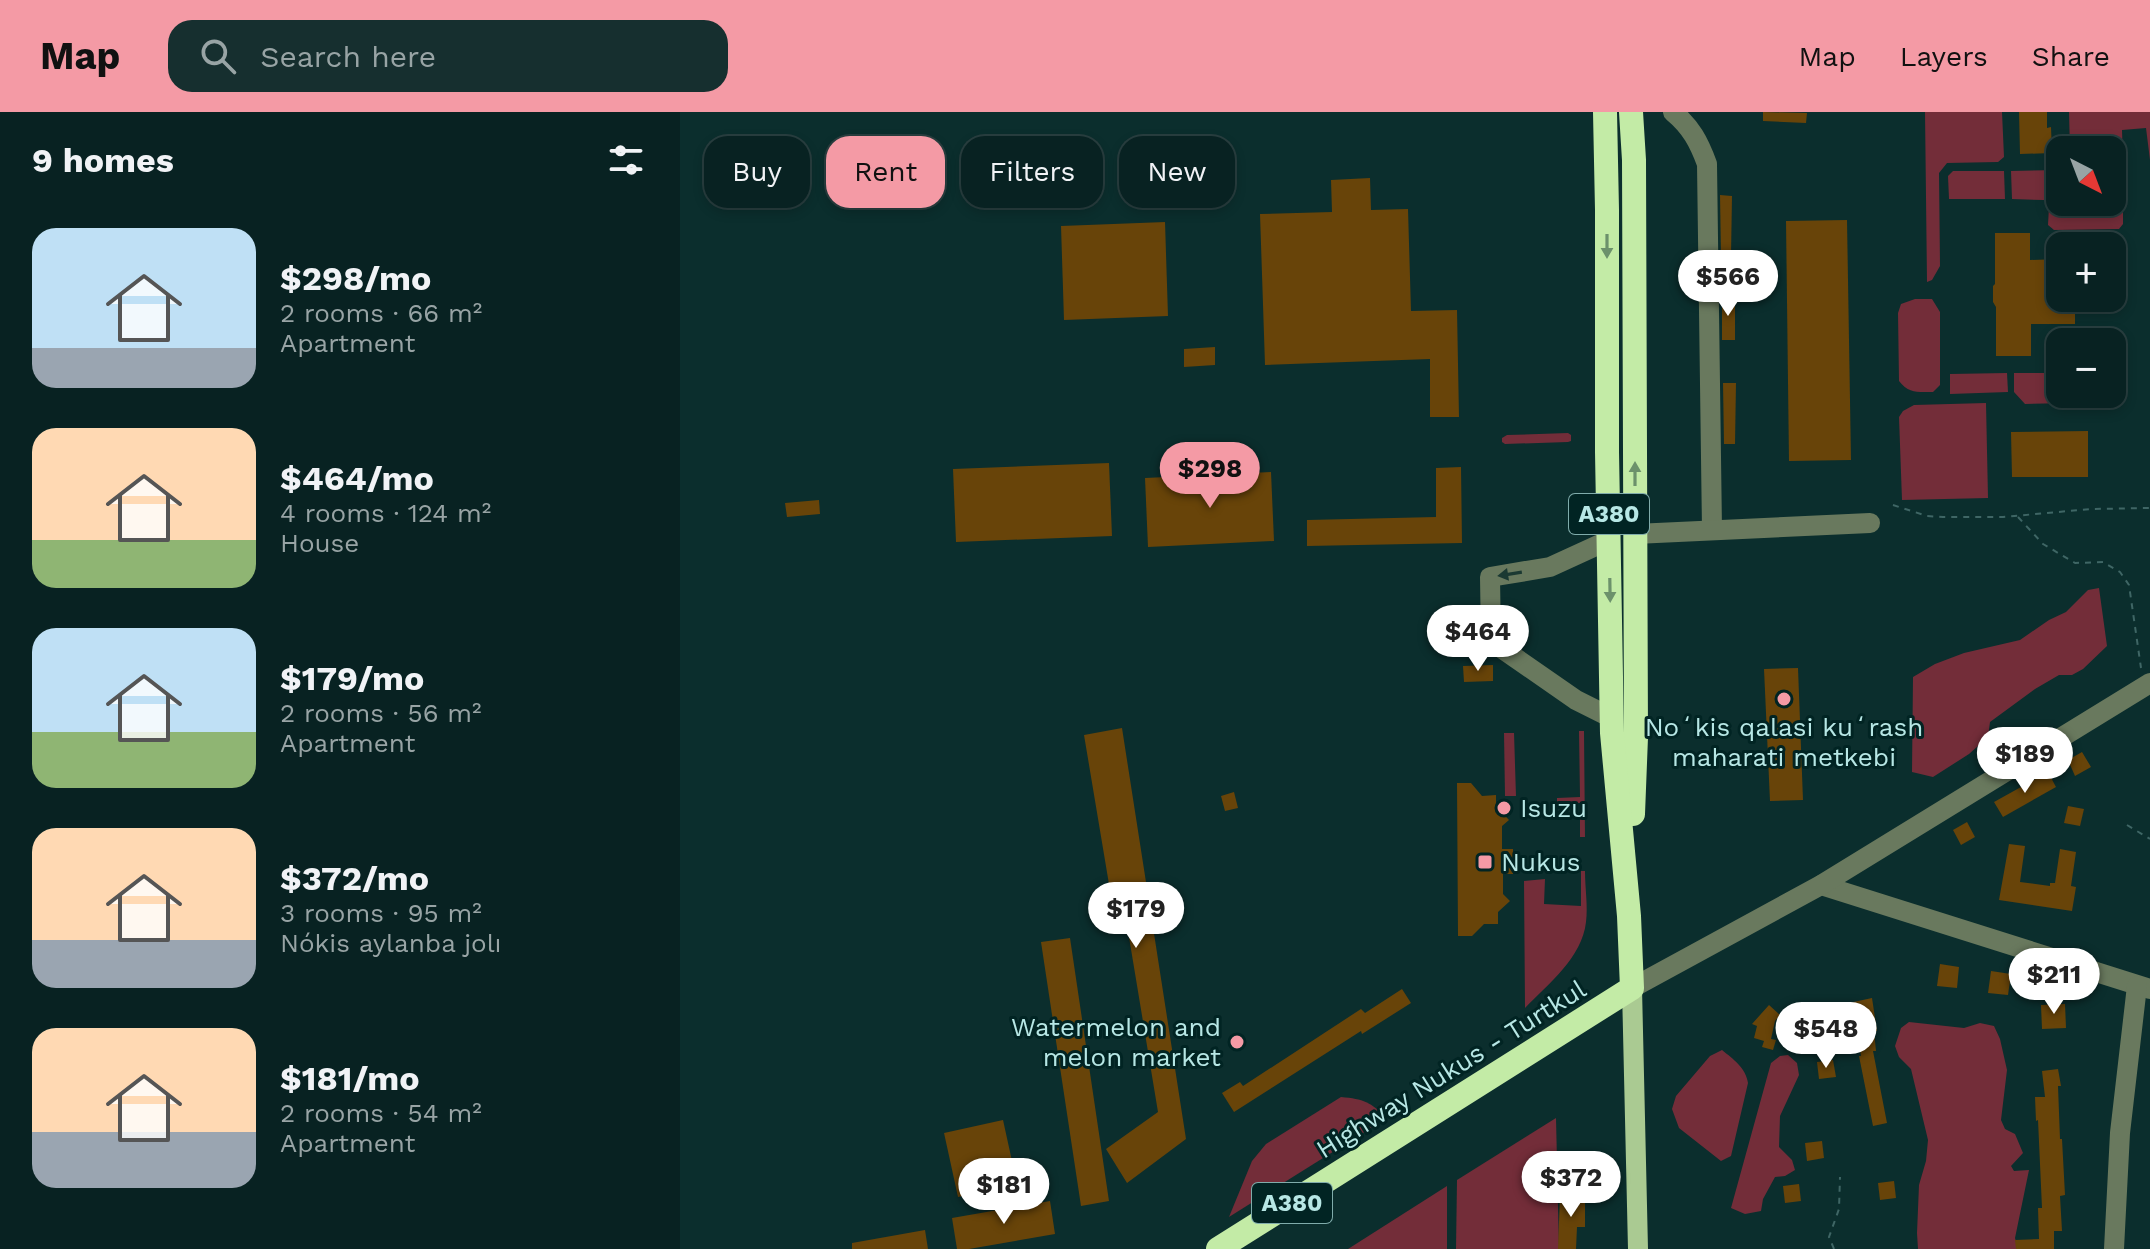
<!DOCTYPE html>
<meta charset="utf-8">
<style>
:root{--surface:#082222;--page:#162f2f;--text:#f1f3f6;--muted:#98a4a5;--line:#293f40;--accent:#f49aa5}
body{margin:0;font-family:"Work Sans",sans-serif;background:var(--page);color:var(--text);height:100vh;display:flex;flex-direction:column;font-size:30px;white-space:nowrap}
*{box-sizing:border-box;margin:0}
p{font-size:26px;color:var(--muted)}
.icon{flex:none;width:44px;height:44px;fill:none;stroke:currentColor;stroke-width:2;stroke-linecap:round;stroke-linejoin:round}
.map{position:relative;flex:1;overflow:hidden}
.panel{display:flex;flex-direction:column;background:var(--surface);width:680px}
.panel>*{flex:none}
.guide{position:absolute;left:24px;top:24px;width:760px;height:72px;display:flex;gap:16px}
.needle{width:52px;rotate:138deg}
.controls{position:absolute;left:1366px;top:24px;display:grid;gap:16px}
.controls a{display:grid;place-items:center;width:80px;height:80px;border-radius:16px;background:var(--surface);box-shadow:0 4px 12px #0003,0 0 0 2px var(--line);font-size:40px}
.price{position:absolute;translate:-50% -68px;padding:0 18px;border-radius:28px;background:#fff;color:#222;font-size:26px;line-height:52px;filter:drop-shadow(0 2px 4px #0008)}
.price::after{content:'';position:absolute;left:50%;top:48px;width:24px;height:18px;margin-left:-12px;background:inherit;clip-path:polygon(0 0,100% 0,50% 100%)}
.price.on{background:var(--accent);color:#111}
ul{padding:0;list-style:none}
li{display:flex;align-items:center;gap:24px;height:200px;padding:0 32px}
li span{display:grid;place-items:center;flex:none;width:224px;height:160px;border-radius:24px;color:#555}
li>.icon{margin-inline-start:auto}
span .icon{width:96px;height:96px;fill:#fffc;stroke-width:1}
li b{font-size:34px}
h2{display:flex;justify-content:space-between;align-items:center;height:96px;padding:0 32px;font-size:34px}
.tag{padding:0 28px;border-radius:24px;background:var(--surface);box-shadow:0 4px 12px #0003,0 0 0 2px var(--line);font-size:28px;line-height:72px}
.tag.on{background:var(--accent);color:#111}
header{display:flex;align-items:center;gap:48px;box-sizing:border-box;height:112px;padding:0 40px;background:var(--accent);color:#111}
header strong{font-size:38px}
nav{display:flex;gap:44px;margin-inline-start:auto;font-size:28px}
.search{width:560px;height:72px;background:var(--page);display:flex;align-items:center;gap:20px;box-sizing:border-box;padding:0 28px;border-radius:24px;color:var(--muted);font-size:30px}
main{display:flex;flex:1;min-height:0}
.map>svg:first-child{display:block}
.green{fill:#732d39}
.building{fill:#684409}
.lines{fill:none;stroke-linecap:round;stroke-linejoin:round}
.path{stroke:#3f6665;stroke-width:2;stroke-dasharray:6 6;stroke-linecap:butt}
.minor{stroke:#69795e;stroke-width:20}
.major{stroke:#aaca92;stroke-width:20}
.highway{stroke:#c3eba6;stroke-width:24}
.oneway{fill:#6c916b}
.oneway2{fill:#1b3932}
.poi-dot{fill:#f49aa5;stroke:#012423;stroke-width:3}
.labels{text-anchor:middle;stroke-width:6;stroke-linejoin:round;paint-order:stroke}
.shield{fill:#012423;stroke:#80acab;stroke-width:2}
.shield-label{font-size:24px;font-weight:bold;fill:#b7e7e5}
.poi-label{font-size:26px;fill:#b7e7e5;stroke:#012423;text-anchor:start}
.street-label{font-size:26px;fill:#b7e7e5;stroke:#012423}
</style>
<header>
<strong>Map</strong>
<div class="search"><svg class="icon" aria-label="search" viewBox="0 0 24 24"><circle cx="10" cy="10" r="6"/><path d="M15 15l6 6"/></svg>Search here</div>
<nav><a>Map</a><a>Layers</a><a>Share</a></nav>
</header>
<main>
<section class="panel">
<h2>9 homes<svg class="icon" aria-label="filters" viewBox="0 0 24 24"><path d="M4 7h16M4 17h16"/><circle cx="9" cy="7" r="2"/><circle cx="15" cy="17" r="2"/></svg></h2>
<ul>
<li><span style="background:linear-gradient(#bfe0f5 75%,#9aa5b1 0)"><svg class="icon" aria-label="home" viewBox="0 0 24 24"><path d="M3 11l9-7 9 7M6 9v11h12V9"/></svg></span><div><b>$298/mo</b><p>2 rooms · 66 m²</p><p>Apartment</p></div></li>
<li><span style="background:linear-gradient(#ffd9b3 70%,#8fb573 0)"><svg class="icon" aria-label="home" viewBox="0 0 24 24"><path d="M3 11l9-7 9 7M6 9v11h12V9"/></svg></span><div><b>$464/mo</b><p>4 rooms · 124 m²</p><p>House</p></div></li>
<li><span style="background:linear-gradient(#bfe0f5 65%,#8fb573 0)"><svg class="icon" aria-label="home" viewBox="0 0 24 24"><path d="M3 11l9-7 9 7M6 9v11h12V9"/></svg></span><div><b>$179/mo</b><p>2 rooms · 56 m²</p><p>Apartment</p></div></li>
<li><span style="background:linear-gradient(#ffd9b3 70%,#9aa5b1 0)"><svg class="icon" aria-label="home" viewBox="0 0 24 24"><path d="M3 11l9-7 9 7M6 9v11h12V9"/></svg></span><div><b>$372/mo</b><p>3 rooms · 95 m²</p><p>Nókis aylanba jolı</p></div></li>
<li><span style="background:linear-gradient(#ffd9b3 65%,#9aa5b1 0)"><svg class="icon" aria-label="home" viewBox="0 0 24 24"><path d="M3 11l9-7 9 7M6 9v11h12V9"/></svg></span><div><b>$181/mo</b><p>2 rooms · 54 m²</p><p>Apartment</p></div></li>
</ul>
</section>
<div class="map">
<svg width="1470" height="1137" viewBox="0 0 1470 1137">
<rect width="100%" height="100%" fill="#0b2e2d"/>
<!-- green -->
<g class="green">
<polygon points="1245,0 1322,0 1324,45 1318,50 1267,51 1259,61 1260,154 1252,168 1247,170"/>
<polygon points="1389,0 1470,0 1470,48 1466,16 1442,18 1443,49 1432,49 1432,38 1390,38"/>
<polygon points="1443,57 1443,112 1439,117 1374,118 1368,113 1369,94 1364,88 1332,87 1331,59 1380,58 1380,90 1432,90 1432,58"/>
<polygon points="1273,59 1324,59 1325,87 1269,87 1268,64"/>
<path d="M1235 187H1252L1260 200V273L1253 280C1239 280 1229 282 1219 269L1218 201 1221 192Z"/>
<polygon points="1375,230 1380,230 1380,282 1432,282 1432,269 1445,268 1446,286 1441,290 1345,292 1334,280 1334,261 1366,261 1371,256 1370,236"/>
<polygon points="1327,261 1328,280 1270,282 1270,262"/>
<polygon points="1306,291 1308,386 1222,388 1219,305 1223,299 1234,293"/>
<polygon points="888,321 891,323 891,329 888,330 825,332 822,330 822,326 827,323"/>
<polygon points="1419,476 1427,534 1403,557 1392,563 1379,563 1355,577 1310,610 1308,625 1289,642 1253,665 1232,660 1233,565 1255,552 1284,541 1340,528 1369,508 1386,500 1408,478"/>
<polygon points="899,619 904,619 905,725 900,725 900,691 877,691 877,686 900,685"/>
<polygon points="824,621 834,621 836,684 825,684"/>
<path d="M901 759H905C905 776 908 794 906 810 902 846 868 872 845 896L844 769 865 767 864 792 901 794Z"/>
<polygon points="1229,910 1284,916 1300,911 1314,914 1320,927 1327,958 1321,1008 1325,1017 1335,1022 1343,1041 1331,1054 1334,1059 1349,1058 1335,1126 1338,1137 1238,1137 1237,1121 1239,1073 1246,1049 1248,1028 1231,957 1219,945 1215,934 1221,916"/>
<path d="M1042 938C1053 947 1066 956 1068 971L1051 1044 1041 1049 999 1016 992 997 996 984 1030 944Z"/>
<polygon points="1108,943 1117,951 1119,963 1100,1004 1099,1035 1112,1048 1115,1058 1105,1064 1095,1065 1083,1087 1081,1099 1065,1102 1051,1096 1091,951 1100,944"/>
<path d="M661 985C684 987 690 990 707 1006L549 1105 572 1049 586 1032Z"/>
<polygon points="876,1006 879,1137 776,1137 777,1068"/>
<polygon points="767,1074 767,1137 668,1137"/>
</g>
<!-- building -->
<g class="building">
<polygon points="1083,0 1127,1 1126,11 1083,9"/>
<polygon points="1339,0 1367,0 1367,16 1371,15 1372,41 1340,42"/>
<polygon points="690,66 691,98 728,97 731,199 777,198 779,305 750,305 750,247 585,253 580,102 652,100 651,68"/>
<polygon points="1040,83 1052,84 1051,144 1041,144"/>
<polygon points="1167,108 1171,348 1109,349 1106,109"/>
<polygon points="485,110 488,204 384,208 381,114"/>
<polygon points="1315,121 1350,121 1350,148 1380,147 1380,186 1395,186 1395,212 1351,212 1351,244 1316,244 1316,195 1313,190 1313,174 1315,172"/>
<rect x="1042" y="184" width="13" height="44"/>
<polygon points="535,235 535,253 504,255 504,237"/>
<polygon points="1043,271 1056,271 1055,332 1044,332"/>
<polygon points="1408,319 1408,365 1332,365 1331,320"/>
<polygon points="429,351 432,424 276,430 273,357"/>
<polygon points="781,355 782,431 627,434 627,408 756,405 756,356"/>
<polygon points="591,360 594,429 468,435 465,366"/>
<polygon points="139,388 140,402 107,405 105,391"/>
<polygon points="813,553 813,569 784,570 783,554"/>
<polygon points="1118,556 1123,688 1090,689 1084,557"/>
<polygon points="442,616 506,1027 447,1071 426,1037 478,1000 446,807 435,808 404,623"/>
<polygon points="1402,640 1411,655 1395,664 1388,648"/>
<polygon points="1368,660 1376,675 1323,705 1314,690"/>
<polygon points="777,671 791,671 802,684 816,683 816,694 829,708 822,714 822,737 833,737 833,762 823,762 823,782 830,789 818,800 818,812 804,812 792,824 778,824"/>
<polygon points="554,680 558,696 545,699 541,684"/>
<polygon points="1388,694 1404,697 1400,714 1384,711"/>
<polygon points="1287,710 1295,725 1281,733 1273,718"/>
<polygon points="1329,732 1345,734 1340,770 1370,774 1370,771 1375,771 1380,737 1396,740 1391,774 1396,775 1392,799 1319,788"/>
<polygon points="390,826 429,1089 401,1094 361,830"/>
<polygon points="1260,852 1279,855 1277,876 1257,874"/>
<polygon points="1311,859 1331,862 1328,883 1308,881"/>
<polygon points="722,877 731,891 682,922 681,919 554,1000 542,981 560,970 563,974 681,897 685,901"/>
<polygon points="1192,886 1197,919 1194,919 1196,939 1193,939 1207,1011 1193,1014 1179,944 1181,944 1178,924 1181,923 1178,900 1171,901 1169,891"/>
<polygon points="1385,892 1386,916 1362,917 1361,893"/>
<polygon points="1089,893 1100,903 1095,909 1091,927 1096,928 1093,938 1082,935 1084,929 1074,926 1077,914 1072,912"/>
<polygon points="1153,948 1156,965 1139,967 1137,950"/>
<polygon points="1378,957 1381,974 1378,974 1380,1027 1382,1027 1385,1083 1380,1084 1382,1119 1374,1119 1374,1137 1336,1137 1335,1128 1359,1127 1358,1096 1362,1096 1358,1008 1356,1009 1355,985 1365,985 1362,959"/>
<polygon points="323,1008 337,1072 278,1085 264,1021"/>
<polygon points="1142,1029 1144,1046 1127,1049 1125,1031"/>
<polygon points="1214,1069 1216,1086 1200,1088 1198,1071"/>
<polygon points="1119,1072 1121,1089 1105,1091 1103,1074"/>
<polygon points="880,1082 905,1082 905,1115 897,1115 896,1137 878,1137"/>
<polygon points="370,1089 375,1122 289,1137 277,1137 272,1106"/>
<polygon points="245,1118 248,1137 172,1137 172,1131"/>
</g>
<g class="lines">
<!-- path -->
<g class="path">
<polyline points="1213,393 1247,404 1263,405 1323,405 1411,397 1470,396"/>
<polyline points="1338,405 1363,432 1395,451 1423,450 1440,460 1449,473 1461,556"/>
<polyline points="1447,713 1470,727"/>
<polyline points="1154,1137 1149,1125 1159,1097 1160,1065"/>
</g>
<!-- minor -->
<g class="minor">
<path d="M993 0C1011 15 1019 30 1027 52L1032 418"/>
<polyline points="955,422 1190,411"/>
<polyline points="929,428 870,455 810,465 811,529 896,588 932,606"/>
<polyline points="1141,773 1470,877"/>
<polyline points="952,876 1141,773 1470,571"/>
<polyline points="1434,1137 1440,1021 1457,874"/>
</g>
<!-- major -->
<polyline class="major" points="952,876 958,1137"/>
<!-- highway -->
<g class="highway">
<polyline points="951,0 954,48 956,625 953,702"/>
<polyline points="538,1137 952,876 949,804 932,621 927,340 927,98 925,0"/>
</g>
</g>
<!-- one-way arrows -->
<defs><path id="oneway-solid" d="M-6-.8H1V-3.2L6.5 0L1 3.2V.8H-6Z" transform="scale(2)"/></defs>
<g class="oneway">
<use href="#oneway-solid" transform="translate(927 134) rotate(90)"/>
<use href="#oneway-solid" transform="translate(955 362) rotate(-90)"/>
<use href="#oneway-solid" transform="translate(930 478) rotate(89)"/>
</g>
<use class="oneway2" href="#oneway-solid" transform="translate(830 462) rotate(171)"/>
<!-- markers -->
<g class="poi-dot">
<circle cx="1104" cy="587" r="8"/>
<circle cx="824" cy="696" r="8"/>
<rect x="797" y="742" width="16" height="16" rx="4"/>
<circle cx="557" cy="930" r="8"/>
</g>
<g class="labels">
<!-- shield labels -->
<g class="shield">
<rect x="889" y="382" width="80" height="40" rx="6"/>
<rect x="572" y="1071" width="80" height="40" rx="6"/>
</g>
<g class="shield-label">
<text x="929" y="410">A380</text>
<text x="612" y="1099">A380</text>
</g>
<!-- poi labels -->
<g class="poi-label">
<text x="1104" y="624" text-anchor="middle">Noʻkis qalasi kuʻrash<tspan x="1104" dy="30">maharati metkebi</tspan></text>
<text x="840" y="705">Isuzu</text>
<text x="821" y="759">Nukus</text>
<text x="541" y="924" text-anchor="end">Watermelon and<tspan x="541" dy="30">melon market</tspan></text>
</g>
<!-- street labels -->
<g class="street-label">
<text transform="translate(771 957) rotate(-32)" y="9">Highway Nukus - Turtkul</text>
</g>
</g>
</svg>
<div class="controls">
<a><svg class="needle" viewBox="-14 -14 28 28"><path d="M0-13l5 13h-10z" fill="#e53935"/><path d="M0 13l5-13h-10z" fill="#98a4a5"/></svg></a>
<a>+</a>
<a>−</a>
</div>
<b class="price" style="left:1048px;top:206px">$566</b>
<b class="price on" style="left:530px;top:398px">$298</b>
<b class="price" style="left:798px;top:561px">$464</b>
<b class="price" style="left:1345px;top:683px">$189</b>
<b class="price" style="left:456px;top:838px">$179</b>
<b class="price" style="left:1374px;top:904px">$211</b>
<b class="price" style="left:1146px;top:958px">$548</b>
<b class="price" style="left:891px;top:1107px">$372</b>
<b class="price" style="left:324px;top:1114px">$181</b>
<div class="guide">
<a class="tag">Buy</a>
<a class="tag on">Rent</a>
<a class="tag">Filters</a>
<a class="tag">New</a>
</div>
</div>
</main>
